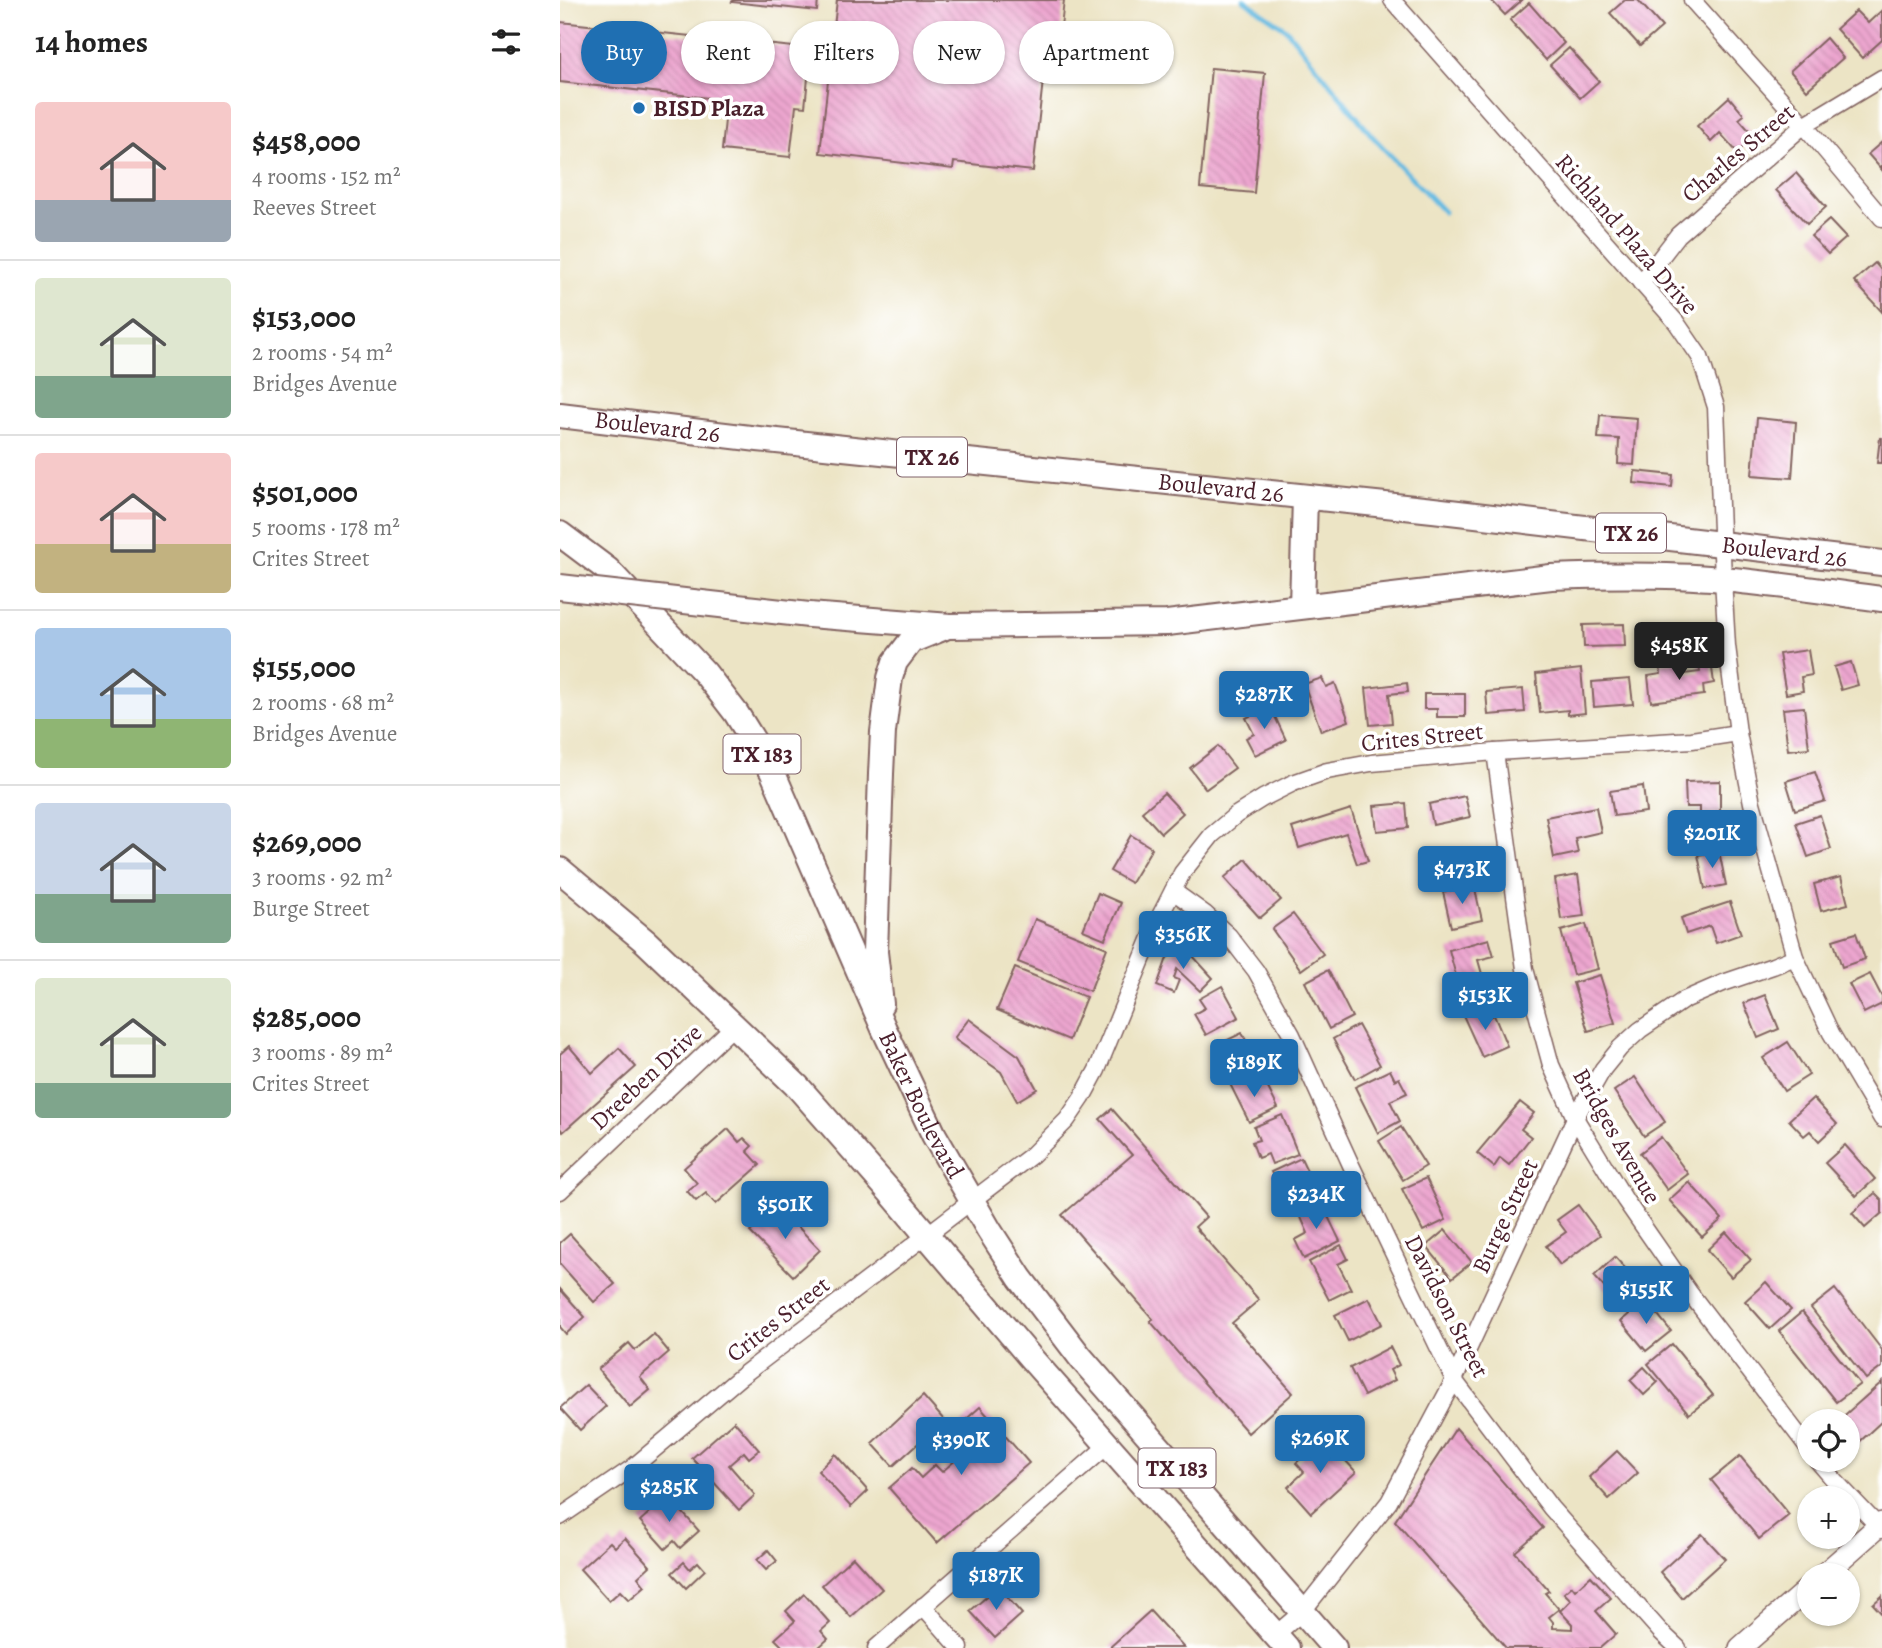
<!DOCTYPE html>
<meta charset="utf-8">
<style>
:root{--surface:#fff;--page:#f6f6f6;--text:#222;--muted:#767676;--line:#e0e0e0;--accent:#1f6fb2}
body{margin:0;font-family:Alegreya,serif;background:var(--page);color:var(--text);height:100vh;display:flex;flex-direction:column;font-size:26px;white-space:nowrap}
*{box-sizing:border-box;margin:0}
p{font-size:23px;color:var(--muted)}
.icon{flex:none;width:38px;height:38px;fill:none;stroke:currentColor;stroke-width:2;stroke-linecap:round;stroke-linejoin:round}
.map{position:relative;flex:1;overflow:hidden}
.sheet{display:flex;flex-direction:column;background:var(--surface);width:560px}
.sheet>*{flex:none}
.guide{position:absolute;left:21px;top:21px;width:665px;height:63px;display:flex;gap:14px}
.tools{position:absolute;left:1237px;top:1409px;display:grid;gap:14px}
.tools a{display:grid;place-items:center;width:63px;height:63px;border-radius:50%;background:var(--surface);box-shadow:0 2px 5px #0004;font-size:35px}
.price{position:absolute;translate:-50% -60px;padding:0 16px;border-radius:7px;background:var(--accent);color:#fff;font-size:23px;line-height:46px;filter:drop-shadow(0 2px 4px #0008)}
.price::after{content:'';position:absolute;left:50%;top:42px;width:21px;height:16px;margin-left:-10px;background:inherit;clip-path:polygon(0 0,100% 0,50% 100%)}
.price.on{background:#222;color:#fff}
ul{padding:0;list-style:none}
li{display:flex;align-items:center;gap:21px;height:175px;padding:0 35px}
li+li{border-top:2px solid var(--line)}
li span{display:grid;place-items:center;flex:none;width:196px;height:140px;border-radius:7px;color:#555}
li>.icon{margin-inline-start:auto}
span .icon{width:84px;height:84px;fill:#fffc;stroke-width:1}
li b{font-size:30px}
h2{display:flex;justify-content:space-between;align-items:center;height:84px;padding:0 35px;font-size:30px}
.pill{padding:0 24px;border-radius:32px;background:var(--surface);box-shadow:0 2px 5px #0004;font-size:24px;line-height:63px}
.pill.on{background:var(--accent);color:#fff}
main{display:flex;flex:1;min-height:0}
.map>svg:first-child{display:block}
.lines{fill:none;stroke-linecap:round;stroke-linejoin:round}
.stream{stroke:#64bae1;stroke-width:5}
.building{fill:url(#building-back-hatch)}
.street-casing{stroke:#836461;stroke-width:19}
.secondary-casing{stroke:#836461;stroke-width:24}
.primary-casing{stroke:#836461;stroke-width:28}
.street{stroke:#fff;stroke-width:16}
.secondary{stroke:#fff;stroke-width:21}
.primary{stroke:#fff;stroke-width:24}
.primary-bridge-casing{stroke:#836461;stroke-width:28;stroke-linecap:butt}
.primary-bridge{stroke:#fff;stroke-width:24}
.poi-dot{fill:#1f6fb2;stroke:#fff;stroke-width:2.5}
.labels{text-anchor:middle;stroke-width:7;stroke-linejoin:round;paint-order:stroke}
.shield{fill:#fff;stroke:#80626b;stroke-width:2}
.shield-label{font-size:23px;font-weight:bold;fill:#4a1f2b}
.poi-label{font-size:24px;font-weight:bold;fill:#4a1f2b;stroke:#fff;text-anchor:start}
.street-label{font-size:24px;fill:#4a1f2b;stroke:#fff}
</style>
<main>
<section class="sheet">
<h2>14 homes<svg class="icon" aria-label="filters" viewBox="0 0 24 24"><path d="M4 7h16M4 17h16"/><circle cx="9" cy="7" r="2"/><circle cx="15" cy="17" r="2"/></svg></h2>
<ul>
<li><span style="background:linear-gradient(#f6c9c9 70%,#9aa5b1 0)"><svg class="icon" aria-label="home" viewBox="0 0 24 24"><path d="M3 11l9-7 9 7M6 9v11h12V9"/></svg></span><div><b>$458,000</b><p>4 rooms · 152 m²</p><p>Reeves Street</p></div></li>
<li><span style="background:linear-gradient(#dfe7d0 70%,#7fa58c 0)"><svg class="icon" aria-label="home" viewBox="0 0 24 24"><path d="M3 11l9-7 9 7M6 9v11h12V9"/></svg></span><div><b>$153,000</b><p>2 rooms · 54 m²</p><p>Bridges Avenue</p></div></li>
<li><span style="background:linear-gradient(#f6c9c9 65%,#c2b280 0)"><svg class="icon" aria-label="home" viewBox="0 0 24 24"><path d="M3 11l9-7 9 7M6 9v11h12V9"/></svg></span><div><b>$501,000</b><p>5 rooms · 178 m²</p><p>Crites Street</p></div></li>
<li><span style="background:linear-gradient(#a9c7e8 65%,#8fb573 0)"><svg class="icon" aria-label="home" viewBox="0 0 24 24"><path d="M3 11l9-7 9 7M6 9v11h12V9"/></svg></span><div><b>$155,000</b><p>2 rooms · 68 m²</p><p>Bridges Avenue</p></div></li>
<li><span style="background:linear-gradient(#c9d6e8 65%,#7fa58c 0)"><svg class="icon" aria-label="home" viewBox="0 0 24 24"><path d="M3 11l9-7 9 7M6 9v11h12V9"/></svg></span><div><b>$269,000</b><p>3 rooms · 92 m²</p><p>Burge Street</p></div></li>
<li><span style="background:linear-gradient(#dfe7d0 75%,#7fa58c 0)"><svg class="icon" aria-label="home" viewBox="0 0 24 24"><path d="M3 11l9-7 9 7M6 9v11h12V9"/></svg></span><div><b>$285,000</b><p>3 rooms · 89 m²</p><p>Crites Street</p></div></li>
</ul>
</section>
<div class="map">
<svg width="1322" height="1648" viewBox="0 0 1322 1648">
<defs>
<pattern id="building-back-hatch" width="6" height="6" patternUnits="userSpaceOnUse" patternTransform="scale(1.75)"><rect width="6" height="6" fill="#eca6cf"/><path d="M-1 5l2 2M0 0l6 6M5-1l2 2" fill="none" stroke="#cc8eb2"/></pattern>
</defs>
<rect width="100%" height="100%" fill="#fff"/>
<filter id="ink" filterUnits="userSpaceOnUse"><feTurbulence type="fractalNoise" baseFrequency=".0143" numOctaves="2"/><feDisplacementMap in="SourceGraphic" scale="14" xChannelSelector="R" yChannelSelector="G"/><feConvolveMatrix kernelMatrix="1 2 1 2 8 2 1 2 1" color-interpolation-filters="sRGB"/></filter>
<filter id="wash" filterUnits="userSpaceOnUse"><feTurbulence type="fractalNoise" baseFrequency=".00686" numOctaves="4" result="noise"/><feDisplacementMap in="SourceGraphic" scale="28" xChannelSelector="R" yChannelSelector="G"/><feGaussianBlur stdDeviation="1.57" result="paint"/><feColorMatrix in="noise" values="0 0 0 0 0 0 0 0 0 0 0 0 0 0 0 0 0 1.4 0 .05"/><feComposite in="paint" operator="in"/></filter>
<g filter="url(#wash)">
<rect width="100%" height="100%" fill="#ece4c5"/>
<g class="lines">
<!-- stream -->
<polyline class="stream" points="684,0 726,29 813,137 884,212"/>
</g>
<g id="blocks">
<!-- building -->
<g class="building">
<polygon points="173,0 258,0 257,11 172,2"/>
<polygon points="277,0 504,0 497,63 485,62 473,171 394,162 393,169 260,153"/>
<polygon points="931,0 962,0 945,15"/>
<polygon points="1065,0 1078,0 1102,27 1080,46 1050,13"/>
<polygon points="969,3 1004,43 986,60 950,20"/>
<polygon points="1322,10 1322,40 1302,58 1276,29 1296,11 1308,23"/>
<polygon points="0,22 251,49 245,107 236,106 230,157 162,150 167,100 0,82"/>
<polygon points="1266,38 1283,58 1247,90 1230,71"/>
<polygon points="1009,48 1039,81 1020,98 990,65"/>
<polygon points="651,68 705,73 694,193 640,188"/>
<polygon points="1169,97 1184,115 1179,119 1195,137 1177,152 1160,133 1151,142 1137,126"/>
<polygon points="1322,142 1322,170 1308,154"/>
<polygon points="1236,173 1266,207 1247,224 1216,190"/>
<polygon points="1269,220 1286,238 1268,254 1251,236"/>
<polygon points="1315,263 1322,271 1322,312 1294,281"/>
<polygon points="1040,415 1077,418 1074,465 1058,464 1059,439 1038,438"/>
<polygon points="1197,418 1236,422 1232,478 1192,475"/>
<polygon points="1320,438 1322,438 1322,463 1317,463"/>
<polygon points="1075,471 1113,475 1112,487 1074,483"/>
<polygon points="1064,624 1065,646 1024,647 1023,625"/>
<polygon points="1248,650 1252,675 1241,677 1243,691 1226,694 1219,654"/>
<polygon points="1123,661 1125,674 1140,672 1139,662 1151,661 1154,683 1143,685 1144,695 1091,702 1088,676 1101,674 1100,664"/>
<polygon points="1291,662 1298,685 1281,690 1274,667"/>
<polygon points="1021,669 1025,713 1008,715 1008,710 980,713 976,674"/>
<polygon points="762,678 766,687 775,683 789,721 761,731 744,684"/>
<polygon points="1070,679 1073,704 1034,707 1032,682"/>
<polygon points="847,683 848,692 829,694 832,723 810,725 806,688"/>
<polygon points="963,689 965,712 928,715 926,692"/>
<polygon points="864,694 905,694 905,717 877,717 877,709 864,709"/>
<polygon points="710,706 726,740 695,755 686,738 694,734 686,718"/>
<polygon points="1244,707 1249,748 1228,750 1223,709"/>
<polygon points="658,746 675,768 646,789 630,768"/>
<polygon points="1255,772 1265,801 1235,810 1226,781"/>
<polygon points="1160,781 1160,814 1140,815 1140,807 1126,807 1125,782"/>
<polygon points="1083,786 1086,812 1054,816 1050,791"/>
<polygon points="604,793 623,813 601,833 582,812"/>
<polygon points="905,796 910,817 873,825 869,804"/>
<polygon points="846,803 848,828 817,831 814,806"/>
<polygon points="1036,807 1041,832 1015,838 1018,853 994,858 986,817"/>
<polygon points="791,809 808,861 797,864 786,833 739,848 732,828"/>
<polygon points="1260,815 1271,849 1248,857 1236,823"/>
<polygon points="571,835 592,848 571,883 550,871"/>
<polygon points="1159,851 1166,885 1145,889 1138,855"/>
<polygon points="686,859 721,900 700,918 664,878"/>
<polygon points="1018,875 1024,916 1001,919 995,879"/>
<polygon points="1281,877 1288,904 1261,911 1254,884"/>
<polygon points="914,885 922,920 891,927 883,892"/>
<polygon points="538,893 561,903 545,939 523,930"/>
<polygon points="1170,902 1181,934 1156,943 1150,926 1126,934 1121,918"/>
<polygon points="733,914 763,954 741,970 712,929"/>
<polygon points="475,919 547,948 530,991 458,962"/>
<polygon points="1026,924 1038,969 1013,975 1001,931"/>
<polygon points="1296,933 1305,959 1282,967 1273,940"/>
<polygon points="929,939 934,956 918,960 928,995 903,1002 889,950"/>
<polygon points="622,944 653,978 640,991 617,969 614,978 619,980 614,993 597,986 607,958"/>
<polygon points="455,968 526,997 509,1040 437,1010"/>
<polygon points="768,970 792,1017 769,1029 745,982"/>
<polygon points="1310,974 1322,997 1322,1004 1304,1013 1289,984"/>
<polygon points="1040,975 1055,1023 1028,1031 1013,983"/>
<polygon points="662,986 679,1017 646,1035 634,1014 645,1008 639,999"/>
<polygon points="1205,995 1219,1029 1198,1038 1184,1003"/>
<polygon points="919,1006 925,1019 934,1015 947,1046 922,1057 902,1013"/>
<polygon points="409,1019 459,1056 477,1089 457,1101 441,1072 396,1040 395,1037"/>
<polygon points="798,1025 820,1065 795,1079 773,1039"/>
<polygon points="682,1033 697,1061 672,1074 657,1045"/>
<polygon points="1228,1042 1249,1075 1224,1091 1203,1058"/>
<polygon points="9,1046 32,1073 59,1048 76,1067 3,1132 0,1128 0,1054"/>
<polygon points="830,1070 835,1080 839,1078 847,1093 830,1101 840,1121 818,1133 795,1087"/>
<polygon points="688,1076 694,1089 706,1084 718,1108 689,1122 670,1084"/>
<polygon points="1075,1077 1105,1122 1084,1136 1054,1091"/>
<polygon points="1253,1098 1277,1124 1259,1141 1250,1131 1244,1136 1229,1120"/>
<polygon points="960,1102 974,1113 961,1129 971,1137 949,1165 940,1158 934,1167 917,1153"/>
<polygon points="552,1109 646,1217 635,1227 699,1300 672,1323 733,1393 688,1433 590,1321 593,1319 502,1215 572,1155 540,1119"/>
<polygon points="722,1115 738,1154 712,1164 708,1154 698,1158 692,1142 699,1140 694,1127"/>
<polygon points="841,1127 866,1166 843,1180 819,1141"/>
<polygon points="168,1129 179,1142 184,1138 192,1146 187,1151 200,1165 156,1204 146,1193 136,1201 127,1191 137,1183 124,1168"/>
<polygon points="1101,1137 1128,1174 1107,1190 1080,1153"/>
<polygon points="1285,1145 1315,1179 1296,1196 1265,1163"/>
<polygon points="741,1158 759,1196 739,1205 733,1192 724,1197 711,1172"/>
<polygon points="866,1178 886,1220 863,1231 842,1189"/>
<polygon points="1129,1182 1162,1219 1142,1237 1109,1200"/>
<polygon points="1315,1193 1322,1200 1322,1213 1305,1228 1292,1213"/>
<polygon points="761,1202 780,1241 744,1259 735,1240 748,1233 739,1213"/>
<polygon points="1018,1205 1040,1235 1000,1265 986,1246 1006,1232 997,1220"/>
<polygon points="218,1206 260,1250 233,1276 190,1232"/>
<polygon points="885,1230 912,1262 892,1278 866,1246"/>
<polygon points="1166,1232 1191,1260 1171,1277 1147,1250"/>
<polygon points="10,1234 55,1284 34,1302 0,1264 0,1243"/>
<polygon points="781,1245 788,1259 778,1264 791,1289 769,1300 749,1262"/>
<polygon points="1055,1257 1084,1289 1063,1308 1034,1276"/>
<polygon points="1206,1282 1231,1310 1210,1329 1185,1301"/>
<polygon points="0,1289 25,1317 6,1334 0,1327"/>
<polygon points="1275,1289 1322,1350 1322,1367 1306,1379 1251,1308"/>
<polygon points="809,1298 822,1324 788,1341 775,1315"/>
<polygon points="1086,1300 1111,1331 1086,1351 1061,1321"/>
<polygon points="1242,1312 1300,1384 1276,1402 1219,1331"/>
<polygon points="94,1334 109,1352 80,1377 90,1390 70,1407 38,1369 69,1343 75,1350"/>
<polygon points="1112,1344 1153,1395 1129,1414 1088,1364"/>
<polygon points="830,1347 839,1365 830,1370 835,1380 804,1396 790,1368"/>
<polygon points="1084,1367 1098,1382 1084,1395 1070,1380"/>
<polygon points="1322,1382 1322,1421 1296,1445 1288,1436 1288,1421 1278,1421"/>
<polygon points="26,1385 46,1406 20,1430 0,1408"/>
<polygon points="363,1396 384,1420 333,1466 312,1443"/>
<polygon points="420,1407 469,1463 377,1543 329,1488 352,1468 361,1478 375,1465 382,1472 398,1458 382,1441"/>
<polygon points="174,1421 199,1450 189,1458 184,1452 169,1465 195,1495 179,1510 132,1458"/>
<polygon points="896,1428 983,1528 955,1552 989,1591 985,1593 999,1609 989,1617 993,1622 993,1628 1012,1629 1012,1624 1000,1611 1011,1600 1004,1593 1012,1586 1015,1590 1031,1576 1051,1598 1036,1611 1056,1634 1040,1648 946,1648 835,1521"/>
<polygon points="764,1437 796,1472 751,1513 728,1487 744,1472 736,1463"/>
<polygon points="1057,1451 1078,1473 1049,1499 1029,1477"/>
<polygon points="275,1454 308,1491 291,1507 258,1471"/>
<polygon points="1180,1456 1229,1515 1199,1539 1151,1480"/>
<polygon points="108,1496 139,1531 120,1548 114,1541 105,1549 80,1521"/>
<polygon points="1142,1534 1165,1559 1122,1598 1100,1572"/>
<polygon points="65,1538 90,1566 78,1577 85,1586 69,1600 60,1591 49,1601 20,1569 50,1542 55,1547"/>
<polygon points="208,1550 217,1561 206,1570 197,1560"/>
<polygon points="293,1557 322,1589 291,1617 262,1585"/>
<polygon points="124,1562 130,1569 138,1562 145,1570 126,1588 112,1573"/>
<polygon points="438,1587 462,1614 435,1638 410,1611"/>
<polygon points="244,1594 270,1623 261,1631 268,1639 258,1648 224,1648 215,1639 235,1621 226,1611"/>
<polygon points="1322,1596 1322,1614 1313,1604"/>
<polygon points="590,1611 624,1648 549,1648"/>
</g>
</g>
</g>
<g filter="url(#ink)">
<use href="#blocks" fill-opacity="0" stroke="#836461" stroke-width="2"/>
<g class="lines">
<defs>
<g id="street">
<polyline points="832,0 1116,322 1140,357 1156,407 1163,579 1167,646 1178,733 1192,803 1235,957 1271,1033 1322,1119"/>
<polyline points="1132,0 1244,125 1322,218"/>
<polyline points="1081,283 1118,235 1244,125 1322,78"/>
<polyline points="935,752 965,969 991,1065 1015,1118 1065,1200 1129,1292 1250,1450"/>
<polyline points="613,891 645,914 669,936 696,971 732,1035 791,1165 894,1380 991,1508 1100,1631 1118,1648"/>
<polyline points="0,1191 174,1026"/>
<polyline points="1257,1460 1275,1481 1322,1530"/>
<polyline points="0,1517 72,1468 179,1378 472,1155 507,1120 522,1098 537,1070 599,918 622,873 652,835 676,815 703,798 733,783 767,771 811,763 935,752 1132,740 1178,733"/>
<polyline points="363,1606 400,1648"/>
<polyline points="715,1635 742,1612 829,1502 894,1380 1015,1118 1043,1069 1060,1048 1080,1030 1124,1000 1163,983 1213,966 1235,957"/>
<polyline points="316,1648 548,1445"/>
</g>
<g id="secondary">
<polyline points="1263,1575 1322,1523"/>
<polyline points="1180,1648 1250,1587"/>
</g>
<g id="primary">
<path id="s1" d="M0 415 198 439 873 510 1322 563"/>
<path id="s2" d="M0 534 48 570 145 673 176 713 212 771 324 1029 374 1135 429 1230 460 1278 521 1358 774 1648"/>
<polyline points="742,606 745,497"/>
<path d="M249 615 390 626 607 623 991 577C1048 575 1105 574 1162 579 1216 584 1269 592 1322 599"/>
<polyline points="0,870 86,942 238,1087 331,1193 470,1357 727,1648"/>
<polyline points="321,1004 315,952 321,774 323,732 330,678 335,662 351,641 383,628"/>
</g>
</defs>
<!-- street casing -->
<use href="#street" class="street-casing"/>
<!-- secondary casing -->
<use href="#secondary" class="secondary-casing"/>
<!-- primary casing -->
<use href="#primary" class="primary-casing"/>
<!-- street -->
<use href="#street" class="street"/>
<!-- secondary -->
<use href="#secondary" class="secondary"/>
<!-- primary -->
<use href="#primary" class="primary"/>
<defs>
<polyline id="primary-bridge" points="0,587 249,615"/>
</defs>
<!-- primary-bridge casing -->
<use href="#primary-bridge" class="primary-bridge-casing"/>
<!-- primary-bridge -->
<use href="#primary-bridge" class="primary-bridge"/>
</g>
</g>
<!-- markers -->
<circle class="poi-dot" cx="79" cy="108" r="7"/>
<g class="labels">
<!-- shield labels -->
<g class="shield">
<rect x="337" y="437.5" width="70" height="39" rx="5"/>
<rect x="1036" y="513.5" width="70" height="39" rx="5"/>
<rect x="163.5" y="734.5" width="77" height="39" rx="5"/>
<rect x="578.5" y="1448.5" width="77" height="39" rx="5"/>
</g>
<g class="shield-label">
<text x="372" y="465">TX 26</text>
<text x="1071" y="541">TX 26</text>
<text x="202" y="762">TX 183</text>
<text x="617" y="1476">TX 183</text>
</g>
<!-- poi labels -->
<g class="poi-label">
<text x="93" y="116">BISD Plaza</text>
</g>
<!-- street labels -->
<g class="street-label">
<text transform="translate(1178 153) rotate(-40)" y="8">Charles Street</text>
<text transform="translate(1067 234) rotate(49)" y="8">Richland Plaza Drive</text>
<text dy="8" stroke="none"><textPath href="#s1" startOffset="98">Boulevard 26</textPath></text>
<text dy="8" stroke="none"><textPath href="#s1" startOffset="665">Boulevard 26</textPath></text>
<text dy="8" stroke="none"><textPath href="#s1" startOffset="1232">Boulevard 26</textPath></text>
<text transform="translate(862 737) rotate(-6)" y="8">Crites Street</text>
<text transform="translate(86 1077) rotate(-43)" y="8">Dreeben Drive</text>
<text dy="8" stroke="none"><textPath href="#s2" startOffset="686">Baker Boulevard</textPath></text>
<text transform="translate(1057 1136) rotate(60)" y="8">Bridges Avenue</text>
<text transform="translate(945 1216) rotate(-65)" y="8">Burge Street</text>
<text transform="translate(887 1306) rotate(63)" y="8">Davidson Street</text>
<text transform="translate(218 1319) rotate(-38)" y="8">Crites Street</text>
</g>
</g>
</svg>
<div class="tools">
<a><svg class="icon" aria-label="locate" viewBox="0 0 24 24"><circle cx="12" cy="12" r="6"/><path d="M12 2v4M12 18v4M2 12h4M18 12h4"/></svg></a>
<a>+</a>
<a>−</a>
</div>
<b class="price on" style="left:1119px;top:682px">$458K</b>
<b class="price" style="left:704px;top:731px">$287K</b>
<b class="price" style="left:1152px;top:870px">$201K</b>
<b class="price" style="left:902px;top:906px">$473K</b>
<b class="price" style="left:623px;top:971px">$356K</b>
<b class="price" style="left:925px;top:1032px">$153K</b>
<b class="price" style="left:694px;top:1099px">$189K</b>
<b class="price" style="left:756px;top:1231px">$234K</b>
<b class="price" style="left:225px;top:1241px">$501K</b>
<b class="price" style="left:1086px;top:1326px">$155K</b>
<b class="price" style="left:760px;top:1475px">$269K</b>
<b class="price" style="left:401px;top:1477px">$390K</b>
<b class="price" style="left:109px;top:1524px">$285K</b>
<b class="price" style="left:436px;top:1612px">$187K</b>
<div class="guide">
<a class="pill on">Buy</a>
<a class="pill">Rent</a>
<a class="pill">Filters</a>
<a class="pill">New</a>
<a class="pill">Apartment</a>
</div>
</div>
</main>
